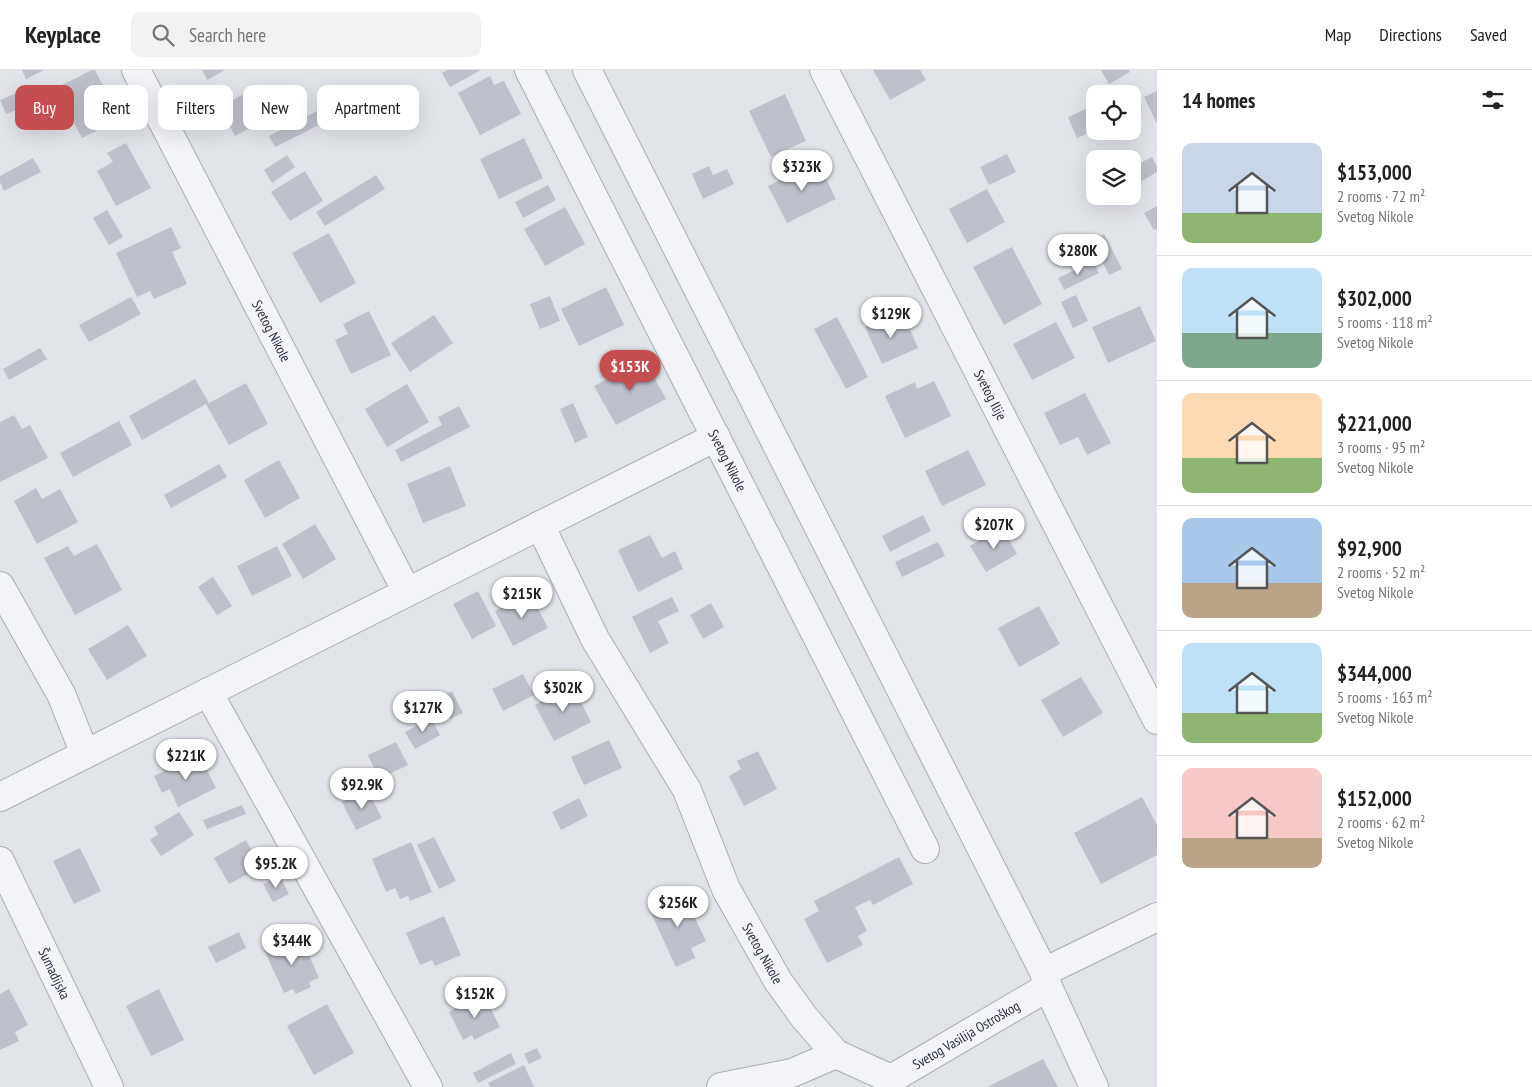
<!DOCTYPE html>
<meta charset="utf-8">
<style>
:root{--surface:#fff;--page:#f2f2f2;--text:#222;--muted:#767676;--line:#e0e0e0;--accent:#c54e50}
body{margin:0;font-family:"PT Sans Narrow",sans-serif;background:var(--page);color:var(--text);height:100vh;display:flex;flex-direction:column;font-size:19px;white-space:nowrap}
*{box-sizing:border-box;margin:0}
p{font-size:16px;color:var(--muted)}
.icon{flex:none;width:28px;height:28px;fill:none;stroke:currentColor;stroke-width:2;stroke-linecap:round;stroke-linejoin:round}
.map{position:relative;flex:1;overflow:hidden}
.drawer{display:flex;flex-direction:column;background:var(--surface);width:375px}
.drawer>*{flex:none}
.banner{position:absolute;left:15px;top:15px;width:475px;height:45px;display:flex;gap:10px}
.fabs{position:absolute;left:1086px;top:15px;display:grid;gap:10px}
.fabs a{display:grid;place-items:center;width:55px;height:55px;border-radius:10px;background:var(--surface);box-shadow:0 5px 20px #0002;font-size:25px}
.price{position:absolute;translate:-50% -42px;padding:0 11px;border-radius:18px;background:#fff;color:#222;font-size:16px;line-height:32px;filter:drop-shadow(0 1px 2px #0008)}
.price::after{content:'';position:absolute;left:50%;top:30px;width:15px;height:11px;margin-left:-8px;background:inherit;clip-path:polygon(0 0,100% 0,50% 100%)}
.price.active{background:var(--accent);color:#fff}
ul{padding:0;list-style:none}
li{display:flex;align-items:center;gap:15px;height:125px;padding:0 25px}
li+li{border-top:1px solid var(--line)}
li span{display:grid;place-items:center;flex:none;width:140px;height:100px;border-radius:10px;color:#555}
li>.icon{margin-inline-start:auto}
span .icon{width:60px;height:60px;fill:#fffc;stroke-width:1}
li b{font-size:21px}
h2{display:flex;justify-content:space-between;align-items:center;height:60px;padding:0 25px;font-size:21px}
.pill{padding:0 18px;border-radius:10px;background:var(--surface);box-shadow:0 5px 20px #0002;font-size:18px;line-height:45px}
.pill.active{background:var(--accent);color:#fff}
header{display:flex;align-items:center;gap:30px;box-sizing:border-box;height:70px;padding:0 25px;background:var(--surface);border-bottom:1px solid var(--line)}
header strong{font-size:24px}
nav{display:flex;gap:28px;margin-inline-start:auto;font-size:18px}
.search{width:350px;height:45px;background:var(--page);display:flex;align-items:center;gap:12px;box-sizing:border-box;padding:0 18px;border-radius:10px;color:var(--muted);font-size:19px}
main{display:flex;flex:1;min-height:0}
.map>svg:first-child{display:block}
.building{fill:#bec1cb}
.lines{fill:none;stroke-linecap:round;stroke-linejoin:round}
.minor-casing{stroke:#a9adb5;stroke-width:30}
.minor{stroke:#f3f4f7;stroke-width:28}
.labels{text-anchor:middle;stroke-width:5;stroke-linejoin:round;paint-order:stroke}
.street-label{font-size:14px;fill:#2a2f3f;stroke:#f0f2f6}
</style>
<header>
<strong>Keyplace</strong>
<div class="search"><svg class="icon" aria-label="search" viewBox="0 0 24 24"><circle cx="10" cy="10" r="6"/><path d="M15 15l6 6"/></svg>Search here</div>
<nav><a>Map</a><a>Directions</a><a>Saved</a></nav>
</header>
<main>
<div class="map">
<svg width="1157" height="1017" viewBox="0 0 1157 1017">
<rect width="100%" height="100%" fill="#e0e3e8"/>
<!-- building -->
<g class="building">
<polygon points="22,0 44,0 26,9"/>
<polygon points="92,0 95,0 120,49 82,68 56,18"/>
<polygon points="202,0 225,0 207,10"/>
<polygon points="448,0 481,0 450,17 442,3"/>
<polygon points="873,0 920,0 926,10 890,30"/>
<polygon points="1101,0 1129,0 1130,2 1109,14"/>
<polygon points="490,6 494,15 504,11 521,44 480,65 458,23"/>
<polygon points="36,15 42,29 6,44 0,30"/>
<polygon points="1132,18 1142,38 1132,43 1132,24 1119,24"/>
<polygon points="251,20 267,49 235,66 219,38"/>
<polygon points="1157,21 1157,54 1144,27"/>
<polygon points="785,24 806,71 771,87 749,41"/>
<polygon points="1095,35 1095,60 1077,68 1068,47"/>
<polygon points="319,40 325,52 275,77 269,66"/>
<polygon points="524,68 543,108 499,129 480,89"/>
<polygon points="126,73 151,118 116,136 97,101 113,92 107,83"/>
<polygon points="1007,84 1016,102 989,115 980,97"/>
<polygon points="287,85 295,97 272,113 264,100"/>
<polygon points="1152,87 1157,97 1157,102 1140,112 1132,97"/>
<polygon points="33,88 41,102 4,121 0,112 0,106"/>
<polygon points="817,91 836,129 787,153 768,116"/>
<polygon points="709,96 713,105 727,99 734,114 703,129 692,104"/>
<polygon points="305,101 323,131 290,151 271,122"/>
<polygon points="376,105 385,119 325,156 316,142"/>
<polygon points="548,115 556,130 523,148 515,132"/>
<polygon points="987,119 1005,152 967,173 949,139"/>
<polygon points="1157,136 1157,159 1154,160 1144,143"/>
<polygon points="565,137 585,174 545,196 524,159"/>
<polygon points="107,140 123,167 109,175 93,148"/>
<polygon points="171,157 181,178 172,182 187,214 154,229 150,221 137,227 116,183"/>
<polygon points="329,163 356,213 320,233 292,183"/>
<polygon points="1104,164 1122,199 1109,205 1092,171"/>
<polygon points="1012,177 1042,234 1004,255 973,197"/>
<polygon points="1093,191 1099,203 1064,220 1058,208"/>
<polygon points="606,217 624,255 579,276 561,239"/>
<polygon points="1076,225 1088,251 1073,258 1061,232"/>
<polygon points="550,226 560,251 540,259 530,234"/>
<polygon points="131,227 141,244 89,272 79,255"/>
<polygon points="1140,236 1156,271 1108,293 1092,257"/>
<polygon points="369,241 391,285 351,304 335,270 348,264 343,254"/>
<polygon points="434,245 453,273 410,302 391,273"/>
<polygon points="890,246 894,255 906,250 918,278 882,294 865,257"/>
<polygon points="837,247 868,307 846,319 814,259"/>
<polygon points="1056,252 1075,288 1032,310 1013,274"/>
<polygon points="40,278 47,289 9,310 3,299"/>
<polygon points="644,289 666,329 616,355 594,316"/>
<polygon points="195,309 209,333 246,313 268,354 229,375 206,334 142,370 129,346"/>
<polygon points="934,311 951,346 905,368 885,326 915,312 917,319"/>
<polygon points="407,314 429,352 387,377 365,339"/>
<polygon points="1085,323 1111,373 1087,385 1078,367 1060,375 1044,343"/>
<polygon points="573,333 588,367 575,373 560,339"/>
<polygon points="459,336 470,357 401,392 395,380 442,355 438,347"/>
<polygon points="14,345 22,359 30,355 48,388 0,412 0,352"/>
<polygon points="119,351 132,375 73,407 60,383"/>
<polygon points="968,380 986,415 942,436 925,401"/>
<polygon points="279,390 300,428 265,448 244,410"/>
<polygon points="219,394 227,407 171,438 164,425"/>
<polygon points="450,396 466,436 423,453 407,414"/>
<polygon points="36,418 42,429 60,419 78,452 37,474 14,431"/>
<polygon points="923,445 931,461 890,482 882,466"/>
<polygon points="315,454 336,489 303,509 282,474"/>
<polygon points="1002,457 1017,484 986,502 970,476"/>
<polygon points="650,465 662,488 675,481 683,499 638,522 618,480"/>
<polygon points="938,472 945,486 902,507 895,492"/>
<polygon points="97,474 122,520 75,545 44,488 68,476 74,486"/>
<polygon points="277,476 292,506 252,526 237,496"/>
<polygon points="213,507 232,536 217,545 198,517"/>
<polygon points="478,521 496,556 472,569 453,534"/>
<polygon points="530,523 548,558 513,576 495,541"/>
<polygon points="672,527 679,541 658,551 669,573 650,583 632,547"/>
<polygon points="711,533 724,557 703,569 690,545"/>
<polygon points="1039,536 1060,574 1019,597 998,558"/>
<polygon points="128,555 147,586 107,610 88,579"/>
<polygon points="523,604 534,625 503,641 492,619"/>
<polygon points="1081,607 1103,643 1063,667 1041,630"/>
<polygon points="573,616 591,652 554,671 535,635"/>
<polygon points="452,621 463,643 450,649 439,627"/>
<polygon points="431,648 440,665 415,679 405,662"/>
<polygon points="609,670 622,698 584,715 571,687"/>
<polygon points="396,672 408,695 379,709 368,685"/>
<polygon points="758,681 777,719 744,736 729,706 741,699 737,691"/>
<polygon points="199,684 216,718 178,737 170,719 162,723 154,706"/>
<polygon points="367,719 382,748 356,760 342,732"/>
<polygon points="1142,727 1157,755 1157,785 1101,814 1074,763"/>
<polygon points="579,728 588,746 561,760 552,742"/>
<polygon points="242,735 246,744 207,759 203,750"/>
<polygon points="179,742 194,765 161,786 150,770 158,764 154,757"/>
<polygon points="434,767 456,811 439,819 417,775"/>
<polygon points="246,770 261,797 229,814 214,788"/>
<polygon points="411,772 432,822 410,831 408,826 400,829 395,818 386,822 372,789"/>
<polygon points="80,778 101,821 74,834 53,791"/>
<polygon points="899,787 913,814 873,835 870,830 855,837 867,861 858,866 863,875 827,893 804,849 819,841 814,831"/>
<polygon points="280,806 289,824 273,832 263,814"/>
<polygon points="683,823 706,871 691,878 695,888 676,897 649,839"/>
<polygon points="444,846 461,885 435,896 432,890 420,895 406,863"/>
<polygon points="239,862 246,878 216,893 208,877"/>
<polygon points="289,869 291,874 302,869 319,908 309,912 311,917 296,924 293,919 284,923 264,880"/>
<polygon points="9,919 28,955 15,962 19,971 0,980 0,924"/>
<polygon points="159,919 184,970 151,986 126,936"/>
<polygon points="483,924 500,957 474,970 472,965 463,970 449,942"/>
<polygon points="327,934 354,983 314,1005 287,956"/>
<polygon points="537,978 542,988 529,994 524,984"/>
<polygon points="511,983 516,994 478,1013 473,1003"/>
<polygon points="1043,989 1058,1017 987,1017"/>
<polygon points="524,995 534,1017 490,1017 488,1013"/>
</g>
<g class="lines">
<defs>
<g id="minor">
<path id="s1" d="M136 0 407 522"/>
<path id="s2" d="M529 0 925 779"/>
<polyline points="587,0 1044,902 1048,917 1094,1017"/>
<path id="s3" d="M824 0 1157 650"/>
<path id="s4" d="M540 455 595 569 687 720 726 819 778 911 804 947 836 984 891 1009"/>
<polyline points="0,516 61,624 85,684"/>
<polyline points="208,622 428,1017"/>
<polyline points="0,727 716,367"/>
<path id="s5" d="M0 791 109 1017"/>
<polyline points="1044,902 1157,847"/>
<polyline points="721,1017 792,1003 836,984"/>
<path id="s6" d="M891 1017V1009L1048 917"/>
</g>
</defs>
<!-- minor casing -->
<use href="#minor" class="minor-casing"/>
<!-- minor -->
<use href="#minor" class="minor"/>
</g>
<g class="labels">
<!-- street labels -->
<g class="street-label">
<text dy="5" stroke="none"><textPath href="#s1" startOffset="294">Svetog Nikole</textPath></text>
<text dy="5" stroke="none"><textPath href="#s3" startOffset="365">Svetog Ilije</textPath></text>
<text dy="5" stroke="none"><textPath href="#s2" startOffset="438">Svetog Nikole</textPath></text>
<text dy="5" stroke="none"><textPath href="#s4" startOffset="484">Svetog Nikole</textPath></text>
<text dy="5" stroke="none"><textPath href="#s5" startOffset="125">Šumadijska</textPath></text>
<text dy="5" stroke="none"><textPath href="#s6" startOffset="95">Svetog Vasilija Ostroškog</textPath></text>
</g>
</g>
</svg>
<div class="fabs">
<a><svg class="icon" aria-label="locate" viewBox="0 0 24 24"><circle cx="12" cy="12" r="6"/><path d="M12 2v4M12 18v4M2 12h4M18 12h4"/></svg></a>
<a><svg class="icon" aria-label="layers" viewBox="0 0 24 24"><path d="M12 4l9 5-9 5-9-5zM3 14l9 5 9-5"/></svg></a>
</div>
<b class="price" style="left:802px;top:122px">$323K</b>
<b class="price" style="left:1078px;top:206px">$280K</b>
<b class="price" style="left:891px;top:269px">$129K</b>
<b class="price active" style="left:630px;top:322px">$153K</b>
<b class="price" style="left:994px;top:480px">$207K</b>
<b class="price" style="left:522px;top:549px">$215K</b>
<b class="price" style="left:563px;top:643px">$302K</b>
<b class="price" style="left:423px;top:663px">$127K</b>
<b class="price" style="left:186px;top:711px">$221K</b>
<b class="price" style="left:362px;top:740px">$92.9K</b>
<b class="price" style="left:276px;top:819px">$95.2K</b>
<b class="price" style="left:678px;top:858px">$256K</b>
<b class="price" style="left:292px;top:896px">$344K</b>
<b class="price" style="left:475px;top:949px">$152K</b>
<div class="banner">
<a class="pill active">Buy</a>
<a class="pill">Rent</a>
<a class="pill">Filters</a>
<a class="pill">New</a>
<a class="pill">Apartment</a>
</div>
</div>
<section class="drawer">
<h2>14 homes<svg class="icon" aria-label="filters" viewBox="0 0 24 24"><path d="M4 7h16M4 17h16"/><circle cx="9" cy="7" r="2"/><circle cx="15" cy="17" r="2"/></svg></h2>
<ul>
<li><span style="background:linear-gradient(#c9d6e8 70%,#8fb573 0)"><svg class="icon" aria-label="home" viewBox="0 0 24 24"><path d="M3 11l9-7 9 7M6 9v11h12V9"/></svg></span><div><b>$153,000</b><p>2 rooms · 72 m²</p><p>Svetog Nikole</p></div></li>
<li><span style="background:linear-gradient(#bfe0f5 65%,#7fa58c 0)"><svg class="icon" aria-label="home" viewBox="0 0 24 24"><path d="M3 11l9-7 9 7M6 9v11h12V9"/></svg></span><div><b>$302,000</b><p>5 rooms · 118 m²</p><p>Svetog Nikole</p></div></li>
<li><span style="background:linear-gradient(#ffd9b3 65%,#8fb573 0)"><svg class="icon" aria-label="home" viewBox="0 0 24 24"><path d="M3 11l9-7 9 7M6 9v11h12V9"/></svg></span><div><b>$221,000</b><p>3 rooms · 95 m²</p><p>Svetog Nikole</p></div></li>
<li><span style="background:linear-gradient(#a9c7e8 65%,#b9a48a 0)"><svg class="icon" aria-label="home" viewBox="0 0 24 24"><path d="M3 11l9-7 9 7M6 9v11h12V9"/></svg></span><div><b>$92,900</b><p>2 rooms · 52 m²</p><p>Svetog Nikole</p></div></li>
<li><span style="background:linear-gradient(#bfe0f5 70%,#8fb573 0)"><svg class="icon" aria-label="home" viewBox="0 0 24 24"><path d="M3 11l9-7 9 7M6 9v11h12V9"/></svg></span><div><b>$344,000</b><p>5 rooms · 163 m²</p><p>Svetog Nikole</p></div></li>
<li><span style="background:linear-gradient(#f6c9c9 70%,#b9a48a 0)"><svg class="icon" aria-label="home" viewBox="0 0 24 24"><path d="M3 11l9-7 9 7M6 9v11h12V9"/></svg></span><div><b>$152,000</b><p>2 rooms · 62 m²</p><p>Svetog Nikole</p></div></li>
</ul>
</section>
</main>
